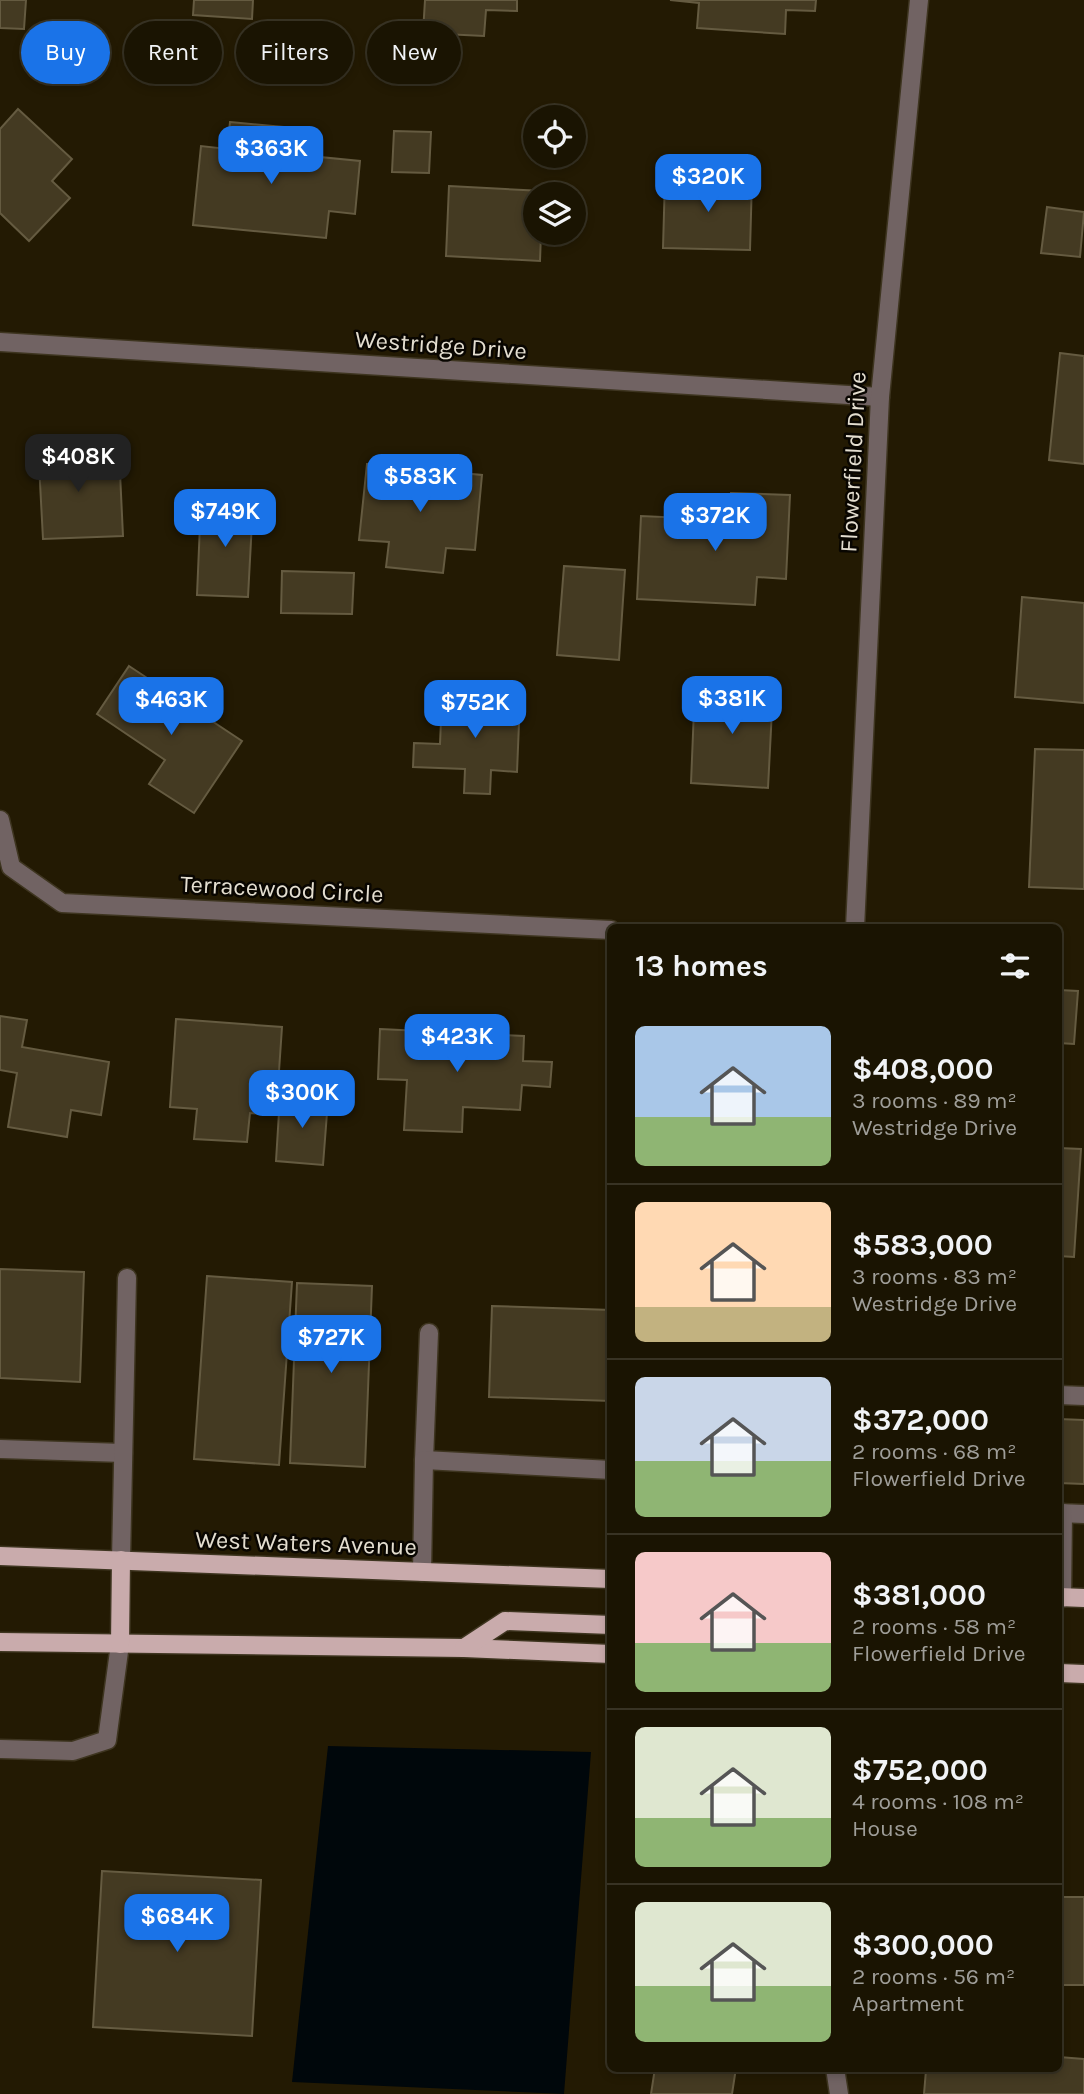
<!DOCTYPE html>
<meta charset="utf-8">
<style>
:root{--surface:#1a1402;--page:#272111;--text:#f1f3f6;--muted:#9f9e99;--line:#383324;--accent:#1a73e8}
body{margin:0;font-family:Karla,sans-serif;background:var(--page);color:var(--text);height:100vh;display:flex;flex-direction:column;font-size:26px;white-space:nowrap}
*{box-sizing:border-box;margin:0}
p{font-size:23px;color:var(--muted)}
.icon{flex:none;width:38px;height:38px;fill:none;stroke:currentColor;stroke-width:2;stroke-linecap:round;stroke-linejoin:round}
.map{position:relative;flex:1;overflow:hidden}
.drawer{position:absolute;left:607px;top:924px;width:455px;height:1148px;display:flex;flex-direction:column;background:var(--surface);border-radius:10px;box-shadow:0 4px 10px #0003,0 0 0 2px var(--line)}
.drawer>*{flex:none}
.guide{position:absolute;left:21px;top:21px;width:481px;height:63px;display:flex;gap:14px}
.controls{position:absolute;left:523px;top:105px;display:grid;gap:14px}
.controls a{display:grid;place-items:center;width:63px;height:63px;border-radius:50%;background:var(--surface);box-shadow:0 4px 10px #0003,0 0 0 2px var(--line);font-size:35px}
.price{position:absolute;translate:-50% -60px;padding:0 16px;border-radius:14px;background:var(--accent);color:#fff;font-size:23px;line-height:46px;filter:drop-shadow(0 2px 4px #0008)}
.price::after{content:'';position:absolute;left:50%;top:42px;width:21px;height:16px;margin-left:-10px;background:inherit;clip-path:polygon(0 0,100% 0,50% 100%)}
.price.active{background:#222;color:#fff}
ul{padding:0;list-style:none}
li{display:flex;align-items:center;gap:21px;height:175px;padding:0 28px}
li+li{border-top:2px solid var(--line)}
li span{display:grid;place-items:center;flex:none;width:196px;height:140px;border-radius:10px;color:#555}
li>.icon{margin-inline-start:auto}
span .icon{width:84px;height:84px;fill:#fffc;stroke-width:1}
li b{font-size:30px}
h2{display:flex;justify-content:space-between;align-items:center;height:84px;padding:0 28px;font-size:30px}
.chip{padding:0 24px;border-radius:32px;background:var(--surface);box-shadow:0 4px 10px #0003,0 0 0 2px var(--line);font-size:24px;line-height:63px}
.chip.active{background:var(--accent);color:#fff}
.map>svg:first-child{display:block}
.water{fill:#00070b}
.building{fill:#443a22;stroke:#655b41;stroke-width:2}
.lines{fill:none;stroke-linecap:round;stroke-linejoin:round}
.minor-casing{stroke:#3e3520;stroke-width:21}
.major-casing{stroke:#3e3520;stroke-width:21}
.minor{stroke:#716363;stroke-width:18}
.major{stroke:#c9abac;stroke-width:18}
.labels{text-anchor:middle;stroke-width:5;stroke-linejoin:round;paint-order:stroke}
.street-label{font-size:24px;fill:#e4ded0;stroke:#090601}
</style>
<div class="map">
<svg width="1084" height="2094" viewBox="0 0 1084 2094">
<rect width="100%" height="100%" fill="#231a03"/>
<!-- water -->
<polygon class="water" points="328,1746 591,1752 564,2094 292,2082"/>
<!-- building -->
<g class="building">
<polygon points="0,0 26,0 24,29 0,28"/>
<polygon points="194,0 253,0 252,19 193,15"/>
<polygon points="425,0 517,0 517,11 486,10 484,36 423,33"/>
<polygon points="670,0 816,0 815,11 786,10 785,34 697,28 699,3"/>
<polygon points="18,109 72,159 52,181 70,198 29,241 0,213 0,129"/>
<polygon points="230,122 283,127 280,153 360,161 355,214 329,211 326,238 193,225 201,146 227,149"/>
<polygon points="394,131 431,132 429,173 392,172"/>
<polygon points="665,178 752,179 750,250 663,248"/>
<polygon points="449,186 543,191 543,194 536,194 536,233 541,233 540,261 446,256"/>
<polygon points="1047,207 1084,212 1080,257 1041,253"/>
<polygon points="1060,353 1084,356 1084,464 1049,460"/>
<polygon points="92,443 93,474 120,473 123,536 43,539 38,445"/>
<polygon points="367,464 482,475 475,550 446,548 443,573 386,567 389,542 359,540"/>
<polygon points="731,493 790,495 786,579 757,577 755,605 637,599 641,516 729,520"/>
<polygon points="201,501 253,503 248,597 197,595"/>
<polygon points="564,566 625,570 619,660 557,655"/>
<polygon points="282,571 354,573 352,614 281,613"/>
<polygon points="1022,597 1084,603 1084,703 1015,697"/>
<polygon points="129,666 242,741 194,813 149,784 165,760 97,714"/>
<polygon points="695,685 773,690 768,788 691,783"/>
<polygon points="442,697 520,699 517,772 491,770 490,794 464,793 465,769 413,767 414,743 440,744"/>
<polygon points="1035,749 1084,750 1084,889 1029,887"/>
<polygon points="1059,990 1078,991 1074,1044 1059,1043"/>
<polygon points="0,1016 27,1020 22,1047 109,1062 101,1115 71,1110 67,1137 8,1127 17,1073 0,1070"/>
<polygon points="176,1019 282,1027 276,1115 250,1113 247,1142 194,1139 197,1109 170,1107"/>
<polygon points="380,1029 524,1036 523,1061 552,1062 550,1087 522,1085 520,1110 463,1107 462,1132 404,1130 407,1080 378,1079"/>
<polygon points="280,1096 328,1100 323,1165 276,1161"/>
<polygon points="1059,1148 1081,1149 1074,1257 1059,1256"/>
<polygon points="0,1269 84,1272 80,1382 0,1378"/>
<polygon points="207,1276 292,1282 279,1465 194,1459"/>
<polygon points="297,1283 372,1286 365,1467 290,1463"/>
<polygon points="492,1306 611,1310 611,1401 489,1397"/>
<polygon points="1059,1419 1084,1420 1084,1484 1059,1483"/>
<polygon points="102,1871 261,1880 252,2036 93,2027"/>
<rect x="1059" y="1897" width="25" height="88"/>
<polygon points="1059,2057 1084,2059 1084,2094 924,2094 926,2070 953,2073 953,2068 1059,2068"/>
<polygon points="655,2068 736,2068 732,2094 651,2094"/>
</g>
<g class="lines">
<defs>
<g id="minor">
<polyline points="0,342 880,397"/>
<polyline points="0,820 11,867 62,903 611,930"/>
<polyline points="855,928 880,397 919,0"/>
<polyline points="1059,1395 1084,1396"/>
<polyline points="0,1449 123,1453"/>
<polyline points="424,1460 429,1333"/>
<polyline points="1059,1513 1084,1514"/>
<polyline points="121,1560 127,1278"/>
<polyline points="422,1572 424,1460 611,1470"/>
<polyline points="1062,1598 1063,1513"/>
<polyline points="0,1749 73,1751 107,1740 120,1644"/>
<polyline points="835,2068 839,2094"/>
</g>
<g id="major">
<polyline points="0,1556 611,1579"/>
<polyline points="1059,1597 1084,1598"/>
<polyline points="0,1642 464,1648 611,1654"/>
<polyline points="120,1644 121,1560"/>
<polyline points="464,1648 505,1621 611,1625"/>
<polyline points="1059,1673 1084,1674"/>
</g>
</defs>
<!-- minor casing -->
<use href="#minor" class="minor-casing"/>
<!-- major casing -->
<use href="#major" class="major-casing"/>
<!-- minor -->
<use href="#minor" class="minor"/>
<!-- major -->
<use href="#major" class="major"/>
</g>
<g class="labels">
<!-- street labels -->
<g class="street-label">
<text transform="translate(441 345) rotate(4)" y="8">Westridge Drive</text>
<text transform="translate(853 462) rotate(-87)" y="8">Flowerfield Drive</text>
<text transform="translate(282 889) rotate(3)" y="8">Terracewood Circle</text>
<text transform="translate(306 1543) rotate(2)" y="8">West Waters Avenue</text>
</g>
</g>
</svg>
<div class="controls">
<a><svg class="icon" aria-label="locate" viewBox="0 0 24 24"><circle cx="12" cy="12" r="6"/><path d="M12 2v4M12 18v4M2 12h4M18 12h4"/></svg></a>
<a><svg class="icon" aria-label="layers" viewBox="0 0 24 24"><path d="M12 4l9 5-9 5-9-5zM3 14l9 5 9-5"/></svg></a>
</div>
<b class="price" style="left:271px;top:186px">$363K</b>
<b class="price" style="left:708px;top:214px">$320K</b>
<b class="price active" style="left:78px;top:494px">$408K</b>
<b class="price" style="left:420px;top:514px">$583K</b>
<b class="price" style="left:225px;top:549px">$749K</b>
<b class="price" style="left:715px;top:553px">$372K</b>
<b class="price" style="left:732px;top:736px">$381K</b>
<b class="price" style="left:171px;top:737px">$463K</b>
<b class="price" style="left:475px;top:740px">$752K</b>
<b class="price" style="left:457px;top:1074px">$423K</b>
<b class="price" style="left:302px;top:1130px">$300K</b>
<b class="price" style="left:331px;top:1375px">$727K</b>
<b class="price" style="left:177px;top:1954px">$684K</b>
<div class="guide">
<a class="chip active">Buy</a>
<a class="chip">Rent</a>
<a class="chip">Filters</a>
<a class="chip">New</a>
</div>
<section class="drawer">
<h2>13 homes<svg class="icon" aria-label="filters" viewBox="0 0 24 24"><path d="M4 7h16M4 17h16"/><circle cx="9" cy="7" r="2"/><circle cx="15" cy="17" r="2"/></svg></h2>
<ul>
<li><span style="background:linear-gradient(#a9c7e8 65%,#8fb573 0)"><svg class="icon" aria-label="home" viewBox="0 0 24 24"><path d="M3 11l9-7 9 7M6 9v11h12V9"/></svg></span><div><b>$408,000</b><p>3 rooms · 89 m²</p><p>Westridge Drive</p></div></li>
<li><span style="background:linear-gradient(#ffd9b3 75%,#c2b280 0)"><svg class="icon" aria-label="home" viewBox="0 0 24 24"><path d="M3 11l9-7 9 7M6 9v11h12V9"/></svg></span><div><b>$583,000</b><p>3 rooms · 83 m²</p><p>Westridge Drive</p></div></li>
<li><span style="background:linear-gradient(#c9d6e8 60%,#8fb573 0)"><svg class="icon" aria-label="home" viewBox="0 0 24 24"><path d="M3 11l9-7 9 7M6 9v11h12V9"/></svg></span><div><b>$372,000</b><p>2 rooms · 68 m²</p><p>Flowerfield Drive</p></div></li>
<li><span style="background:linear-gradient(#f6c9c9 65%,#8fb573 0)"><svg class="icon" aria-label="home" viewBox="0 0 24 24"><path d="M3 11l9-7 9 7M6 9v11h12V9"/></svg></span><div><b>$381,000</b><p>2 rooms · 58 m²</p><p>Flowerfield Drive</p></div></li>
<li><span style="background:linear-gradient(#dfe7d0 65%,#8fb573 0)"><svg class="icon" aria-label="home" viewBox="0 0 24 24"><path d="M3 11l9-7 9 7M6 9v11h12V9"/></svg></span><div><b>$752,000</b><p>4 rooms · 108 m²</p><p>House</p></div></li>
<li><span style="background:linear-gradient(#dfe7d0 60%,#8fb573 0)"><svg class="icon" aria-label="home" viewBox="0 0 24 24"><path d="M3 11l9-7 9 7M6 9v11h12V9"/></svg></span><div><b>$300,000</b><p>2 rooms · 56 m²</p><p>Apartment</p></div></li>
</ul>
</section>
</div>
